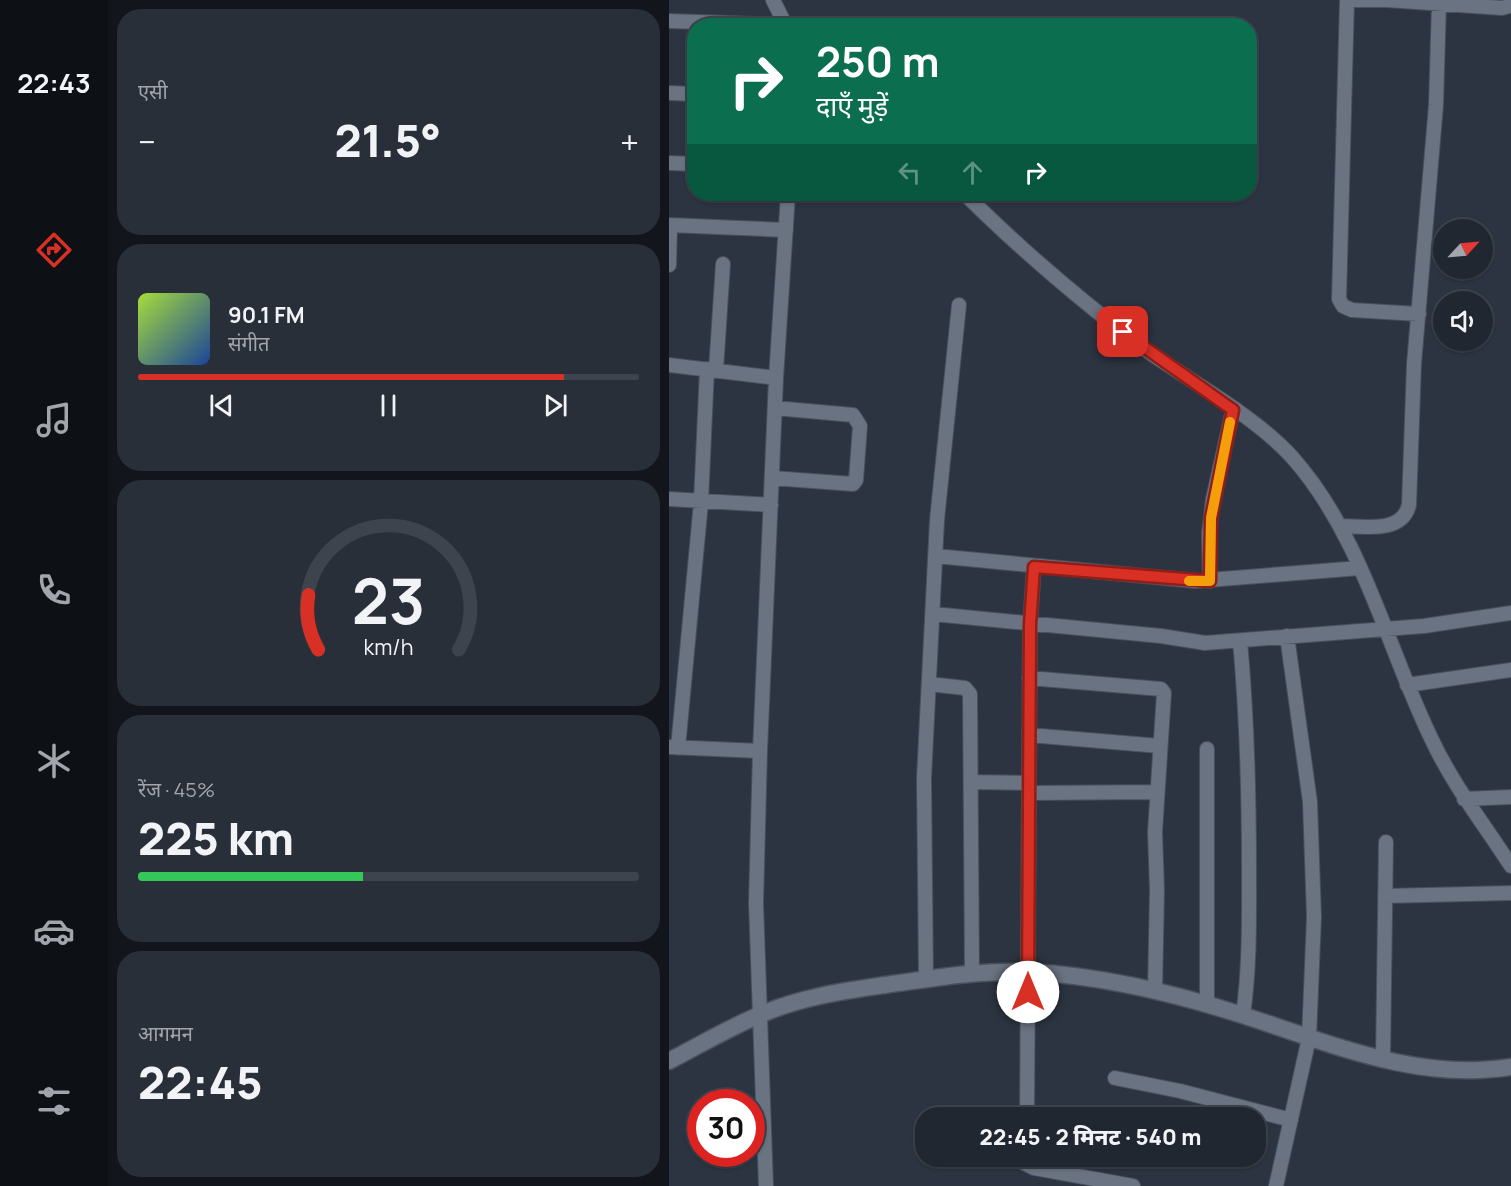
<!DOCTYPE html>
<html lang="hi">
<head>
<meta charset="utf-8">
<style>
  body { margin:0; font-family:Manrope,"Noto Sans Devanagari",sans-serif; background:#292f39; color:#f1f3f6; height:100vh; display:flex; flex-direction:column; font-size:22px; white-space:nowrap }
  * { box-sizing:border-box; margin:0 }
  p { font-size:20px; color:#a2a5ab }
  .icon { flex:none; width:33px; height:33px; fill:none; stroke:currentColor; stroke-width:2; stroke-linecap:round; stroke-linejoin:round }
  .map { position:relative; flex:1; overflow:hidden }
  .panel { display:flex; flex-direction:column; gap:9px; padding:9px; background:#12151b; width:561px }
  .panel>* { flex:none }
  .guide { position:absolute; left:18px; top:18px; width:570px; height:183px; border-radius:24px; box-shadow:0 2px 4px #0004,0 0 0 2px #3e444d; background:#0b6e4f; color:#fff; overflow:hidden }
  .needle { width:39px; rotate:64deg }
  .tools { position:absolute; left:764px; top:219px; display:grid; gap:12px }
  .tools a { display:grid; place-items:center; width:60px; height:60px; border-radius:50%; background:#212731; box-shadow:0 2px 4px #0004,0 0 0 2px #3e444d; font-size:30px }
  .speed { position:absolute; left:18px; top:1089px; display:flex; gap:12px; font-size:30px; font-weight:700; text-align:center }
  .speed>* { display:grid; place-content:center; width:78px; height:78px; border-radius:50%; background:#212731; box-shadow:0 2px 4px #0004,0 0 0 2px #3e444d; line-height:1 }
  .speed .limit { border:9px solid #d22; background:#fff; color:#111 }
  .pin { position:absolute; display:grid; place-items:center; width:51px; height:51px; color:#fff; margin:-26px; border-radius:12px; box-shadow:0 3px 9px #0006 }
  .me { position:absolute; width:66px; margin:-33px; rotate:0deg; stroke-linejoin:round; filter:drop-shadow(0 0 4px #0008) }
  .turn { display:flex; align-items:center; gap:21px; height:126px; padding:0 30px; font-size:27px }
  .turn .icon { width:78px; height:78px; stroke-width:2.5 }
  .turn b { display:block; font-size:42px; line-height:51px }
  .lanes { display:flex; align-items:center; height:57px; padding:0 30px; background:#0003; justify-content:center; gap:30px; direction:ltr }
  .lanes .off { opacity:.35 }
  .big { font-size:45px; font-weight:800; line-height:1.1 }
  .panel .widget { flex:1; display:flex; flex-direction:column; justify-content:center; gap:9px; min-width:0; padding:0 21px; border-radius:24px; background:#292f39 }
  .panel .dial { align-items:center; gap:0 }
  .dial svg { height:156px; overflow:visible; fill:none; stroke:#3e444d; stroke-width:7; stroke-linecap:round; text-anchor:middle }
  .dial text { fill:#f1f3f6; stroke:none }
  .song { display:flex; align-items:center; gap:18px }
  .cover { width:72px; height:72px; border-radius:9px; background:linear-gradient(135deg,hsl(80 70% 55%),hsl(220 70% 35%)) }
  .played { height:6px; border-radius:3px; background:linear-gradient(90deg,#d93025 85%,#3e444d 85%) }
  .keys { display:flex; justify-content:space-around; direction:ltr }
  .heat { display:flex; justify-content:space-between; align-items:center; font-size:33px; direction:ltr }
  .charge { height:9px; border-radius:4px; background:linear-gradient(90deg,#34c759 45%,#3e444d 0) }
  .trip { position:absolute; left:246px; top:1107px; width:351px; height:60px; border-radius:24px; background:#212731; box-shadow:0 2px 4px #0004,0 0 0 2px #3e444d; font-weight:800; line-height:60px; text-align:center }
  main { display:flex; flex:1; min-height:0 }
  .dock { display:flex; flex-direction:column; width:108px; justify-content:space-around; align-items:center; background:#0d1014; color:#a2a5ab }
  .dock .icon { width:42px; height:42px }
  .dock .current { color:#d93025 }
  .dock b { font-size:27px; color:#f1f3f6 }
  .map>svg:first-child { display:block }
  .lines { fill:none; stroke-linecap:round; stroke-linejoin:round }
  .minor-casing { stroke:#49505b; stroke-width:16 }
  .tertiary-casing { stroke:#49505b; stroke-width:19 }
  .minor { stroke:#697381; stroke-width:14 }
  .tertiary { stroke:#697381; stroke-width:16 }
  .route-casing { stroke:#8d1f18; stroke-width:15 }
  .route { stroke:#d93025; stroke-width:10 }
  .slow { stroke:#f59e0b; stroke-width:10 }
</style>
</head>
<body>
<main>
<nav class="dock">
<b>22:43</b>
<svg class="icon current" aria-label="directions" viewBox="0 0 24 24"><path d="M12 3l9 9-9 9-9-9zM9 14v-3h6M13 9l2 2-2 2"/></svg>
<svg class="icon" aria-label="music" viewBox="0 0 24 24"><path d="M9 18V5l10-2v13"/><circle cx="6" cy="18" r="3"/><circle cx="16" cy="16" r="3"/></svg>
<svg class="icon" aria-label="phone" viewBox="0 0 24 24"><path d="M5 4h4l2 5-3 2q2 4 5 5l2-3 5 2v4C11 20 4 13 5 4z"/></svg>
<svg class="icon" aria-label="climate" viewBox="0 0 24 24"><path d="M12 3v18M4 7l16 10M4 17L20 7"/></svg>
<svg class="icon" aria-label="car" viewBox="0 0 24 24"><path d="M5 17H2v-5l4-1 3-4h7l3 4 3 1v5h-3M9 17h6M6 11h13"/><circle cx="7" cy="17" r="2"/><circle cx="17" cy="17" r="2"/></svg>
<svg class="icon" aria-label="filters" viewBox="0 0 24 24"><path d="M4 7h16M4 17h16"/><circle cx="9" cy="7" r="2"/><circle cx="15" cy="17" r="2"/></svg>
</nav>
<section class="panel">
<div class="widget"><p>एसी</p>
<div class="heat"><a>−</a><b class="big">21.5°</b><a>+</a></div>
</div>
<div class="widget">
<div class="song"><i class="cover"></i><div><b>90.1 FM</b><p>संगीत</p></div></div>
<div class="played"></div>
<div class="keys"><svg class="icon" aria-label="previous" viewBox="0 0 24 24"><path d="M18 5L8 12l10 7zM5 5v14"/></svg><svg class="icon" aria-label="pause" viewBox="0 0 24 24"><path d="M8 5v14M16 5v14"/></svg><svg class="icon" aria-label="next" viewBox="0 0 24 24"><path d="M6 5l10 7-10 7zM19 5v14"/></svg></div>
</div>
<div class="widget dial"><svg viewBox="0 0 100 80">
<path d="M14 69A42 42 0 1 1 86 69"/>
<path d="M14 69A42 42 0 0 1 9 41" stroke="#d93025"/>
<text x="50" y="56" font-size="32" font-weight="700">23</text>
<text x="50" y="72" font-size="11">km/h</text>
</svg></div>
<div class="widget"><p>रेंज · 45%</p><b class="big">225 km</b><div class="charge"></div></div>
<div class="widget"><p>आगमन</p><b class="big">22:45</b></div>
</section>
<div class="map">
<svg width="842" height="1186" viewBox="0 0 842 1186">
  <rect width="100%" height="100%" fill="#2c3441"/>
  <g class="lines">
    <defs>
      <path id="minor" d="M104,0l13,26
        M678,0l-8,299 4,7 9,4 67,4
        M678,0h40l115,8 7,-2 2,-3
        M0,21l116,4
        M0,93l26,1
        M0,163l26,1
        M296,194c54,54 113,104 174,151 48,35 114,69 153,112 71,80 94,189 140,283 21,45 52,84 79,126
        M0,225l117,5
        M0,265l1,-40
        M0,365l107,13
        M47,370l7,-106
        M103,478l81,6 3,-4 4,-54 -7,-11 -78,-7
        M0,499l102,6
        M671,526c24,0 62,8 69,-21l5,-141 22,-259 3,-102
        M267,556l260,25 164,-13
        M541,581l-1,-48 4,-34 20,-89
        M264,614l228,22 44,7 219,-17 87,-13
        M571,641c7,76 9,152 9,228 0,50 1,97 -6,146
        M360,678l132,11 3,4 -9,139 2,58 -2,101
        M260,684l36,4 5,6 2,280
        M738,685l104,-15
        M360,735l131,11
        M0,747l91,4
        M9,748l23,-246 6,-133
        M538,749v256
        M302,782l58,1
        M360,793l127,-1
        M795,799l47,-2
        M716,896l126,-3
        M257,979l-2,-201 13,-258 22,-215
        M714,1059l3,-217
        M446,1078l65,13 111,29
        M358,1118l3,-494 4,-57
        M354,1156l1,7 10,5 99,18
        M97,1186l-10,-283 4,-152 16,-373 12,-184
        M607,1186l33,-148 5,-121 -4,-115 -23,-166"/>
      <path id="tertiary" d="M0,1061c31,-16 61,-34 93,-47 39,-17 82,-23 123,-29 48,-7 96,-15 145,-13 72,4 144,21 212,43 87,28 176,67 269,52"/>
    </defs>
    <use href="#minor" class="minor-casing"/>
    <use href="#tertiary" class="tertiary-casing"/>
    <use href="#minor" class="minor"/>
    <use href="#tertiary" class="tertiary"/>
  </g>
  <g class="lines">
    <defs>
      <path id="route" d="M359,992l2,-368 4,-57 176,14 1,-63 22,-108 -110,-78"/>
    </defs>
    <use href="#route" class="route-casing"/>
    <use href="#route" class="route"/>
    <path class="slow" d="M520,581h21l1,-63 19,-96"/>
  </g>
</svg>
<div class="tools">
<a><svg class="needle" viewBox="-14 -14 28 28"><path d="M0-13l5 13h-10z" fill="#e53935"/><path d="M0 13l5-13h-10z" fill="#a2a5ab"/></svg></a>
<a><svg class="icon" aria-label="sound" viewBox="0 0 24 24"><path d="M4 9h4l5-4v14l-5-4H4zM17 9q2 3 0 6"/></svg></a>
</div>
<div class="speed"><div class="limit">30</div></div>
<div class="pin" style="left:454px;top:332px;background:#d93025"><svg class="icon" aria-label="arrive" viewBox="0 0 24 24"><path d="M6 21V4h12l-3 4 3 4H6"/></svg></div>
<svg class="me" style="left:359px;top:992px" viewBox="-20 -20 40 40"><circle r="19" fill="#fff"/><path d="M0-13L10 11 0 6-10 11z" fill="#d93025"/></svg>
<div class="trip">22:45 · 2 मिनट · 540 m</div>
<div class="guide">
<div class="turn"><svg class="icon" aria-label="right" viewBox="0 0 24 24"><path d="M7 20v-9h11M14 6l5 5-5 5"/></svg><div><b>250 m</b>दाएँ मुड़ें</div></div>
<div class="lanes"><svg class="icon off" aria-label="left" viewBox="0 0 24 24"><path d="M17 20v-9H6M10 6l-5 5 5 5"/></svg><svg class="icon off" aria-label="ahead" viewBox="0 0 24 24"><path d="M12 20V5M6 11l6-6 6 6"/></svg><svg class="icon" aria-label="right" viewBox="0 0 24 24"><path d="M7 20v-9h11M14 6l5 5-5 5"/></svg></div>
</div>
</div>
</main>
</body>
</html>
